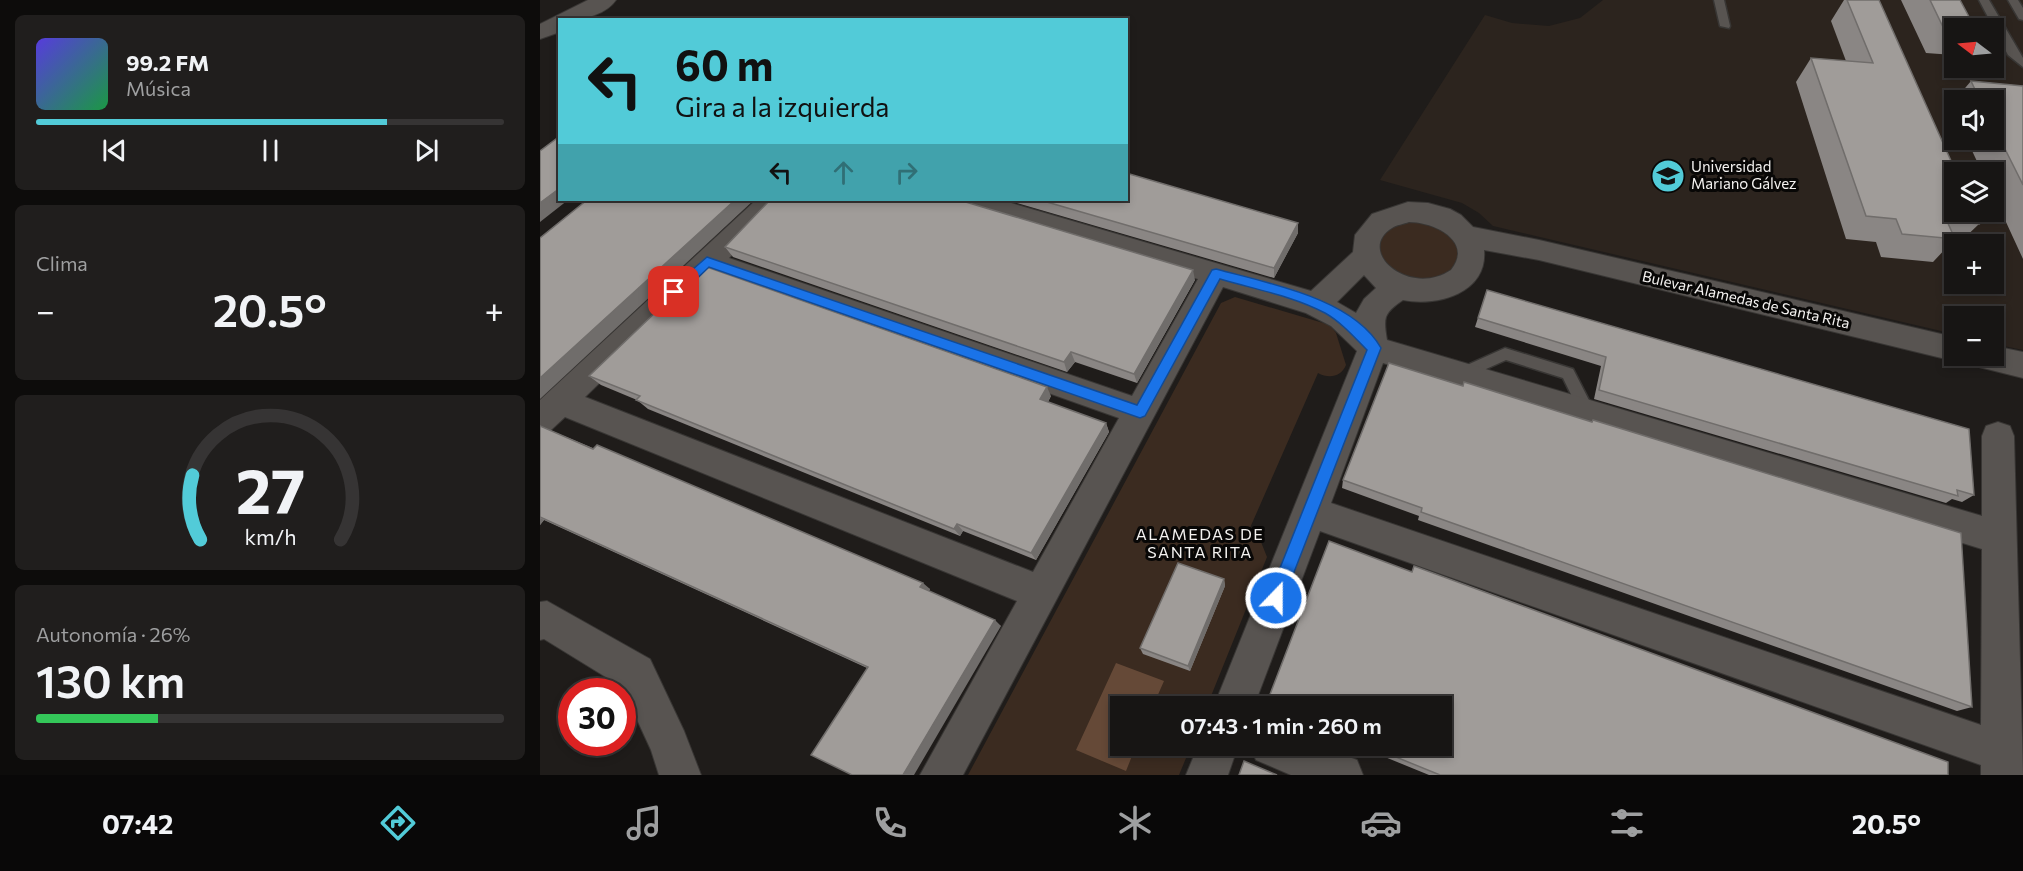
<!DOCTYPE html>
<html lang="es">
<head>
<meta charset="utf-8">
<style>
  body { margin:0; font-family:Commissioner,sans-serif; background:#201e1d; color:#f1f3f6; height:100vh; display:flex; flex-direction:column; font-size:22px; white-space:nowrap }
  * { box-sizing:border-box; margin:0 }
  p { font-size:20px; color:#9e9fa0 }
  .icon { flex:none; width:33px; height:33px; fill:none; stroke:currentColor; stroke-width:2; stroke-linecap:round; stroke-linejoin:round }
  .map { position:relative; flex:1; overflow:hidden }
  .sheet { display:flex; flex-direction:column; gap:15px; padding:15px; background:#0d0c0b; width:540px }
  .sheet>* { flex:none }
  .banner { position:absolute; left:18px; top:18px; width:570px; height:183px; border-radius:0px; box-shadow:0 3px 9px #0003,0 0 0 2px #363434; background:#52cbd8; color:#111; overflow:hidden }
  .needle { width:39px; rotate:286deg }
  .controls { position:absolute; left:1404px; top:18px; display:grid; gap:12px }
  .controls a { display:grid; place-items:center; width:60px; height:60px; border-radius:0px; background:#171514; box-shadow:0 3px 9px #0003,0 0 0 2px #363434; font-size:30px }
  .speed { position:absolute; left:18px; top:678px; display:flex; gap:12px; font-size:30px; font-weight:700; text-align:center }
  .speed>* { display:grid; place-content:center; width:78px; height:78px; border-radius:50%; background:#171514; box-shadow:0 3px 9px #0003,0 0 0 2px #363434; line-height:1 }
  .speed .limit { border:9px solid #d22; background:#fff; color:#111 }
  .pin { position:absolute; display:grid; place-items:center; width:51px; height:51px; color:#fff; margin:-26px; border-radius:12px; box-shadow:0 3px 9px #0006 }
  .me { position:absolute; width:66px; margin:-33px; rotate:22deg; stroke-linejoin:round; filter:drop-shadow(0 0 4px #0008) }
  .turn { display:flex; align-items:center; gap:21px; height:126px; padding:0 18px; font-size:27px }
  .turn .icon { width:78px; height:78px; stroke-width:2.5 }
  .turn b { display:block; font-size:42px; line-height:51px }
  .lanes { display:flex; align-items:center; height:57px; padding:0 18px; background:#0003; justify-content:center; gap:30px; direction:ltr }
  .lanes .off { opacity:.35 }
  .big { font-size:45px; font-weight:600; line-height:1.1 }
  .sheet .widget { flex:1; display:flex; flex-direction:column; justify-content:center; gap:9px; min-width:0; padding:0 21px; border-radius:9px; background:#201e1d }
  .sheet .dial { align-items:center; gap:0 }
  .dial svg { height:156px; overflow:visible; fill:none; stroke:#363434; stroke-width:7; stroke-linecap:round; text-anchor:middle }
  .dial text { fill:#f1f3f6; stroke:none }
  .song { display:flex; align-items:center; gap:18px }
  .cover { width:72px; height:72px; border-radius:9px; background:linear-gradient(135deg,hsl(250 70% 55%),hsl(140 70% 35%)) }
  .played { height:6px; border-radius:3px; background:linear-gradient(90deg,#52cbd8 75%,#363434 75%) }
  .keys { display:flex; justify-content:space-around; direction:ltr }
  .heat { display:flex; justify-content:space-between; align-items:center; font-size:33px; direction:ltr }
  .charge { height:9px; border-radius:4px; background:linear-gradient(90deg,#34c759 26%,#363434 0) }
  .trip { position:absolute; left:570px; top:696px; width:342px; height:60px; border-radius:0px; background:#171514; box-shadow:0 3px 9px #0003,0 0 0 2px #363434; font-weight:600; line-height:60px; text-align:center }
  .dock { display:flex; height:96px; justify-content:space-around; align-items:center; background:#090808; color:#9e9fa0 }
  .dock .icon { width:42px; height:42px }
  .dock .on { color:#52cbd8 }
  .dock b { font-size:27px; color:#f1f3f6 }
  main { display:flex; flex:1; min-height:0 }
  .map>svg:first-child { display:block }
  .built { fill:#2c241e; fill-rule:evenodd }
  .green { fill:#3b2b20 }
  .water { fill:#654937 }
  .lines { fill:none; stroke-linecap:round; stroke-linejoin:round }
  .service-casing { stroke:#383634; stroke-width:3 }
  .minor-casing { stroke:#383634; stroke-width:2 }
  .service { fill:#585451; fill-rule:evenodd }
  .minor { fill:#585451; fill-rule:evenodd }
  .wall { fill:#8a8684 }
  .shaded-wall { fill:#706d6b }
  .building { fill:#a09c99; stroke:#706d6b; stroke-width:1.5 }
  .route { fill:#1a73e8; stroke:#114b97; stroke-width:1.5 }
  .labels { text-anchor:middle; stroke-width:6; stroke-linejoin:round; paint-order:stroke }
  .poi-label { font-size:15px; fill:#f4f2f0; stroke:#080706; text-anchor:start }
  .street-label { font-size:15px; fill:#f4f2f0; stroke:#080706 }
  .neighbourhood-label { font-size:16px; letter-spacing:1.5px; fill:#f4f2f0; stroke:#080706 }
</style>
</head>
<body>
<main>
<section class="sheet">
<div class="widget">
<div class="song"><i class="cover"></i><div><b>99.2 FM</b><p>Música</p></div></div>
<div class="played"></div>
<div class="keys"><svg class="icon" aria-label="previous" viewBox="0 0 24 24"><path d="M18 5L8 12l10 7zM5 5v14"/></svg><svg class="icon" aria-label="pause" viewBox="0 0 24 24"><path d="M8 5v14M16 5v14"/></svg><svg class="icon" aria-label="next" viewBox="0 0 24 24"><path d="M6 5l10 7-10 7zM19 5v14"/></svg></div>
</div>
<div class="widget"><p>Clima</p>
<div class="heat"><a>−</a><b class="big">20.5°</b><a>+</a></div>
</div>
<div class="widget dial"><svg viewBox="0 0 100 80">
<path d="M14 69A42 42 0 1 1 86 69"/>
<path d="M14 69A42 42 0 0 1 10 36" stroke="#52cbd8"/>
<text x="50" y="56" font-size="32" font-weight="700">27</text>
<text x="50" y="72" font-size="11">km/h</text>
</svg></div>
<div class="widget"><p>Autonomía · 26%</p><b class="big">130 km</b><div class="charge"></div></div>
</section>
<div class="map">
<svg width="1483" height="775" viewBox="0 0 1483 775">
  <rect width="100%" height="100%" fill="#1f1c1a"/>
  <path class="built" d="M1063,0h420v350l-29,-6v-28h-40v18l-461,-108 -14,-13 -17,-10 -82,-23 105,-165 27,8 37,3 31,-8zM1414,28h40v40h-40zM1414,100h40v40h-40zM1414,172h40v40h-40zM1414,244h40v40h-40z"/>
  <path class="green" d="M877,220c7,2 16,3 22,6 20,9 27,36 6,48 -35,21 -95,-24 -51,-49 6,-3 16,-3 23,-5z
    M695,297l95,28 6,8 10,32c-5,12 -17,14 -28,8l-72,164 15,5 6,15 -60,149h-87v40h71l-12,29h-211l253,-472z"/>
  <path class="water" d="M576,663l48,18 -11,25h-33v40h16l-10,25 -50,-21z"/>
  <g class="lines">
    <defs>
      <path id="service" d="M1174,0h10l6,26 -1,2 -9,-2z
        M1439,0h10l34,58v9l-15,-12z
        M1468,0h10l5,8v12l-4,-1z
        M965,348l68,21 22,43 -3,5 -5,2 -5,-2 -19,-39 -57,-18 -40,18h-10l-2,-4 2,-4z"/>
      <path id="minor" d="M48,0h28c-12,17 -37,20 -56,20v12l-20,7v-15z
        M216,200h29l-56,58 403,138 66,-117 -237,-72 -4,-7h44l310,91 42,-39 2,-17 17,-21 36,-12 20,1 22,6 11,6 12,12 66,13 415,97v19h12l-12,5 -415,-101 -55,-10c4,43 -47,57 -81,50 -19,13 -20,17 -16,40l595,176v-80l4,-10 12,-4 12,4 4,10 9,339h-42v-10l-661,-234 -66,175h-40l143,-355 -26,-25 -25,-13 -83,-26 -260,488h-43l97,-174 -452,-184 -14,13 -11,4v-34zM869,222c25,0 65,19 42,48 -42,28 -96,-19 -59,-42 4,-3 12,-4 17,-6zM172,274l407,144 -86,154 -448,-175zM824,275l12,13 -12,11 -8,14 -19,-11zM843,363l599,186 -1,176 -650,-222z
        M1454,346l29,6v26l-52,-13 -4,-9h27z
        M7,601l103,58 34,72 17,44h-42l-8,-25 -29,-63 -78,-48 -4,1v-38z
        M658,746h40l-10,29h-42z
        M710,746h70l37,14 6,15h-72l-35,-15z"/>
    </defs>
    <use href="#service" class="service-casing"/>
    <use href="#minor" class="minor-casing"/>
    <use href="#service" class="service"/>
    <use href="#minor" class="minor"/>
  </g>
  <path class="wall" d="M1304,0h35l100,224 -21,20h-4v3l-6,-1 -15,16 -52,-5 -5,-15 -30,-3 -50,-157 15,-24 35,3 -15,-40z
    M1361,0h59l-6,28v27l-28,-2z
    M1431,81l52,5v173l-29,-63v-24h-12l-15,-32h27v-40h-39z
    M1414,101v12l-3,-8z
    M467,200h119l172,33 -24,45z
    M185,247l470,33 -58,103 -62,-21 -8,10 -334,-115z
    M947,290l487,205 -12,7 -10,-3 -6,4 -352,-104 7,-33 -126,-39z
    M49,376l462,20 -3,6 58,21 3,9 -73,128 -73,-29 -3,5 -312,-127 -11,-9 -36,-15z
    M923,386l128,36 2,-2 379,287 -15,4 -539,-191 1,-4 -77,-28 1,-8z
    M0,426l390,163 -1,2 72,35 -134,42 -323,-148 -4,5z
    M872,572l536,203h-519l-71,-29h84v-40h-161l-11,-4 -1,-5z
    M684,579l1,7 -35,85 -47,-17 -3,-6z"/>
  <path class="shaded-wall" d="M19,188l1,12h8l-28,22v-19z
    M195,200h19l-214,199v-21z
    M758,223v10l-24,45v-10z
    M653,270l2,10 -58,103 -3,-9z
    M531,352l4,10 -8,10 -3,-10z
    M507,387l4,9 -7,12 -4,-9z
    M566,423l3,9 -73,128 -5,-7z
    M0,518l4,2 -4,5z
    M417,524l6,7 -3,5 -6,-7z
    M684,579l1,7 -35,85 -2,-5z
    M383,583l7,6 -3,5 -7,-7z
    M455,620l6,6 -87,149h-11z"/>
  <path class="building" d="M1307,0h32l77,172h-2v40h19l6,12 -32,-3 8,18 -53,-5 -6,-15 -30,-3 -55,-158 62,5z
    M1390,0h30l15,28h-21v2l-10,-1z
    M1431,81l52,5v99l-29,-58v-27h-14z
    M20,136v52l-20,15v-52z
    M586,173l172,50 -24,45 -234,-68h86z
    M47,200h148l-195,178v-140z
    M230,200h189l234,70 -59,104 -63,-22 -7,10 -339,-115z
    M164,266l343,121 -7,12 66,24 -75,130 -74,-29 -3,5 -318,-129 4,-4 -51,-20z
    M947,290l482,139 5,66 -17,-5 1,6 -359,-106 7,-33 -128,-39z
    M849,363l74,23 1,-4 128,40 1,-2 368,113 11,174 -551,-195 1,-4 -79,-28z
    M0,426l53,23 4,-4 326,138 -3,4 75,33 -92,155h-51l-41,-20 57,-88 -328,-150z
    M789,541l83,31 2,-6 534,196v13h-508l-71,-29h73v-40h-150l-23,-9z
    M638,563l46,16 -36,87 -48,-18z
    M704,761l33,14h-38z"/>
  <path class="route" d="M167,257l430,148 75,-135 4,-1c51,14 137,29 165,79l-97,250 -2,6 -6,2 -5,-2 -3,-6 99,-248c-13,-13 -26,-28 -42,-37 -32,-17 -71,-24 -105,-34l-75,137 -5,2 -431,-151 -30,29h-9v-7z"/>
  <defs>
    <symbol id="university-disc" viewBox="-11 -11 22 22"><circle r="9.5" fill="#52cbd8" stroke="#080706"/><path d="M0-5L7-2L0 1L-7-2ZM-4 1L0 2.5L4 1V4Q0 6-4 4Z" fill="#111"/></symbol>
  </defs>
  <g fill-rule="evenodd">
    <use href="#university-disc" x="1109" y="157" width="38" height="38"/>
  </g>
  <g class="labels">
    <g class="poi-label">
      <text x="1151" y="172">Universidad<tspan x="1151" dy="17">Mariano Gálvez</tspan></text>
    </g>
    <g class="street-label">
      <text transform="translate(1206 300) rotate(13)" y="5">Bulevar Alamedas de Santa Rita</text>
    </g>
    <g class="neighbourhood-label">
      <text x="660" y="540">ALAMEDAS DE<tspan x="660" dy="18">SANTA RITA</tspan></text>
    </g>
  </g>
</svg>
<div class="controls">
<a><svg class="needle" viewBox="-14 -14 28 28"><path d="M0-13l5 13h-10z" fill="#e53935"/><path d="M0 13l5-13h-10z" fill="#9e9fa0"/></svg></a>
<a><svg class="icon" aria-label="sound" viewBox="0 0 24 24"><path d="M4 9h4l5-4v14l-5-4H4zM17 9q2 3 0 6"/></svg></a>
<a><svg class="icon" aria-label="layers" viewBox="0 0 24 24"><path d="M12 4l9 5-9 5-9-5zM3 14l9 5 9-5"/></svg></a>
<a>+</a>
<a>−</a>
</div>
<div class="speed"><div class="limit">30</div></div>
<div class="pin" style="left:134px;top:292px;background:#d93025"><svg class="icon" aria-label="arrive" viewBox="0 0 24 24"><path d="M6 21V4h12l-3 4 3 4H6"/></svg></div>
<svg class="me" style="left:736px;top:598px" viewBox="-20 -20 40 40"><circle r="17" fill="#1a73e8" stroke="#fff" stroke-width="3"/><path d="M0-11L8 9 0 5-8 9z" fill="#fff"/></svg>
<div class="trip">07:43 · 1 min · 260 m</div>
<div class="banner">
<div class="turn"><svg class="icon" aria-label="left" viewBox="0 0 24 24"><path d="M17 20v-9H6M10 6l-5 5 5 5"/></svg><div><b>60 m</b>Gira a la izquierda</div></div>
<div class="lanes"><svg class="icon" aria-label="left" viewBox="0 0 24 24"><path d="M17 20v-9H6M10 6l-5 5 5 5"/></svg><svg class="icon off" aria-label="ahead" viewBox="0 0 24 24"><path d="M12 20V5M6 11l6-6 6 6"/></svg><svg class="icon off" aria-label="right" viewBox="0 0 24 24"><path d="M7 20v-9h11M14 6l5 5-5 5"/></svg></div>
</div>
</div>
</main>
<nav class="dock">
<b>07:42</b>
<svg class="icon on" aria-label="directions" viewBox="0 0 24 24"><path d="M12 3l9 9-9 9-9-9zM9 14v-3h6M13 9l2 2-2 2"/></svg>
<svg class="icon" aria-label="music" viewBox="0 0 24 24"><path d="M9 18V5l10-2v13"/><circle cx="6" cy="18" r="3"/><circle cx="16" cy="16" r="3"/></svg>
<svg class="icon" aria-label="phone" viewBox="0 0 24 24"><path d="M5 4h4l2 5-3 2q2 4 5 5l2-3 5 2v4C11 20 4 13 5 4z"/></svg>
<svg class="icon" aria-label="climate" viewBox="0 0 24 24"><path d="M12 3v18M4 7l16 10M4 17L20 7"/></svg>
<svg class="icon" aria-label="car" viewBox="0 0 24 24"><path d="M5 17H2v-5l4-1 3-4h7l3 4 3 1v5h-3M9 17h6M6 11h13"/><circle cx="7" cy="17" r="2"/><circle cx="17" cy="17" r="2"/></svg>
<svg class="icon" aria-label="filters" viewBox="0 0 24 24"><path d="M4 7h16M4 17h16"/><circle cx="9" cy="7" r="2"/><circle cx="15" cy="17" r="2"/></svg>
<b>20.5°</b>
</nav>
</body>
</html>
